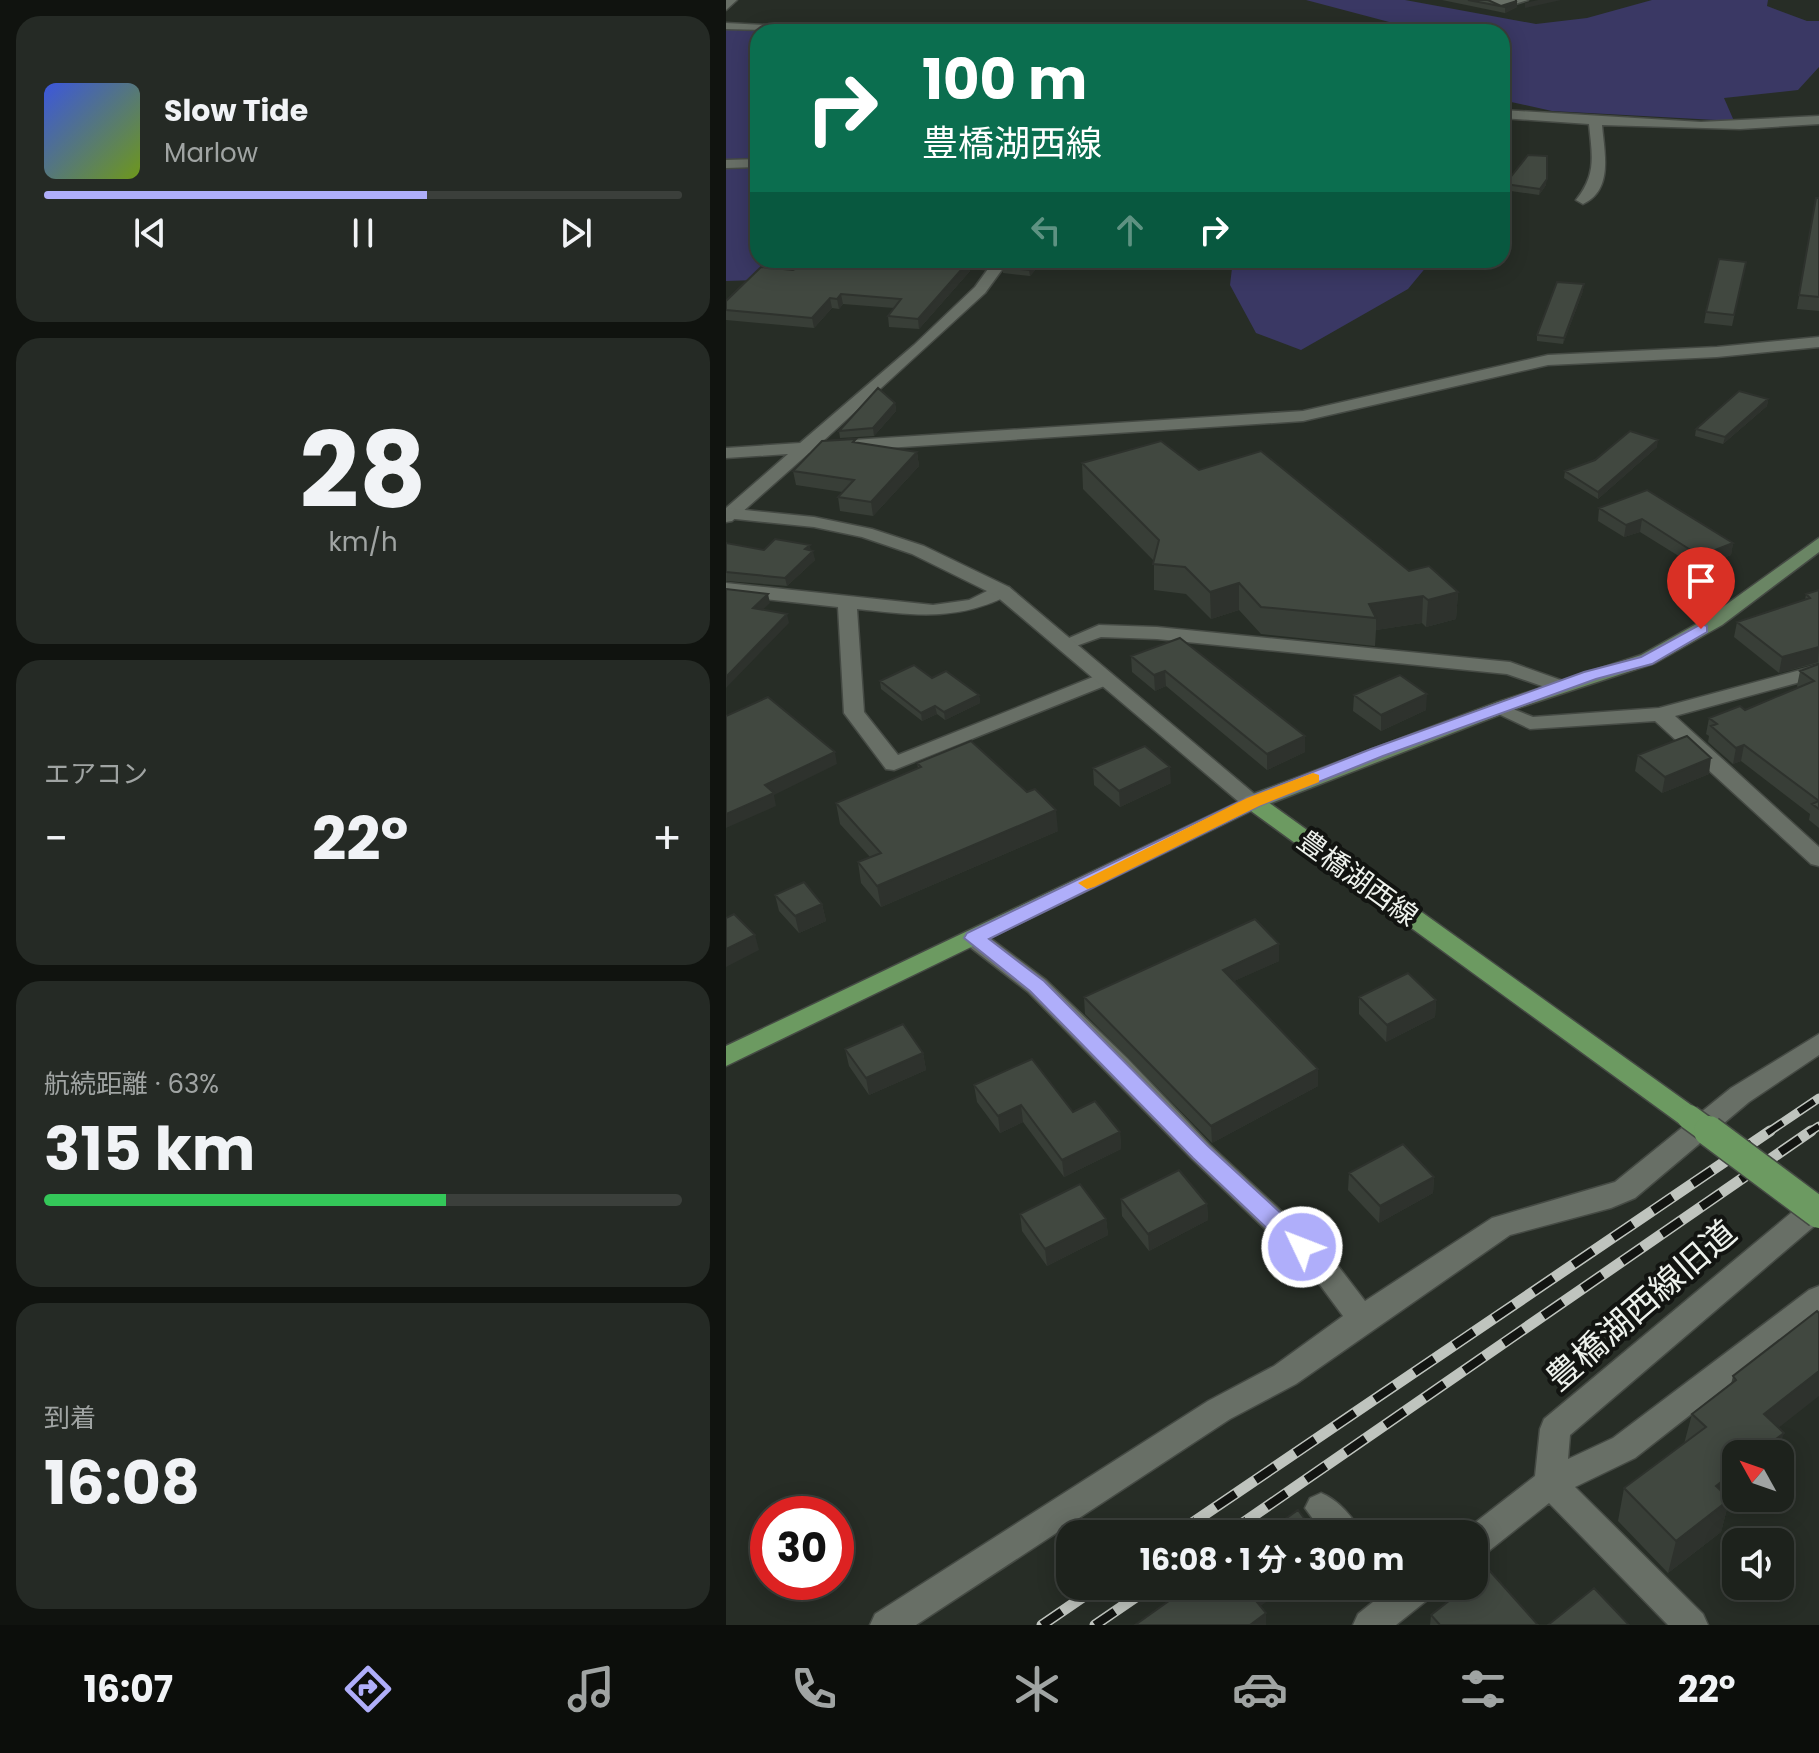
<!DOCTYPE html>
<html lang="ja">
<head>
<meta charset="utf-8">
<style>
  body { margin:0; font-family:Poppins,"Noto Sans JP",sans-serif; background:#252a25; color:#f1f3f6; height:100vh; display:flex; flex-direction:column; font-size:30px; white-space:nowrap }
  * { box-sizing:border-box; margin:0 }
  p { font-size:26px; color:#a0a4a3 }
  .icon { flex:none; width:44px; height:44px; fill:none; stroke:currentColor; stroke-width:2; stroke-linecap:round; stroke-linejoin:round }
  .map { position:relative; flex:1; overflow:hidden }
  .details { display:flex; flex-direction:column; gap:16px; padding:16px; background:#10130f; width:726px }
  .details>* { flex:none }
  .banner { position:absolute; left:24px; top:24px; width:760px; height:244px; border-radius:24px; box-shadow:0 4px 20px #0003,0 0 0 2px #3b3f3b; background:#0b6e4f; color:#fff; overflow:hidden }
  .needle { width:52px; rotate:310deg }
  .tools { position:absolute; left:996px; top:1440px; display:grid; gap:16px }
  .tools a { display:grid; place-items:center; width:72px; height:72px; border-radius:16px; background:#1d221c; box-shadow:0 4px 20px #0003,0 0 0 2px #3b3f3b; font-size:40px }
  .speed { position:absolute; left:24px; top:1496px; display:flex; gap:16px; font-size:40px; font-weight:700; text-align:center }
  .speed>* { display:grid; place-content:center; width:104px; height:104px; border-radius:50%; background:#1d221c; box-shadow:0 4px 20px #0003,0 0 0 2px #3b3f3b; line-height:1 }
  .speed .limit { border:12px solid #d22; background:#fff; color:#111 }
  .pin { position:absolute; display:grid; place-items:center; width:68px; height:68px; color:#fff; margin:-82px -34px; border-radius:50% 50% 50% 0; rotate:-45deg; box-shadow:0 0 8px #0007 }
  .pin .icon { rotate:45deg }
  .me { position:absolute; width:88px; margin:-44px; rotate:313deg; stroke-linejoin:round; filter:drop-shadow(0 0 6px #0008) }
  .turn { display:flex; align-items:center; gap:28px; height:168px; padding:0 40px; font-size:36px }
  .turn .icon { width:104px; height:104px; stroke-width:2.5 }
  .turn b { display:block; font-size:56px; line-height:68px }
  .lanes { display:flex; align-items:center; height:76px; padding:0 40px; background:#0003; justify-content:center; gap:40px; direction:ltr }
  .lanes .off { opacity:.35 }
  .big { font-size:60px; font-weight:700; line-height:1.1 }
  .details .tile { flex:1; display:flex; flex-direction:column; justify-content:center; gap:12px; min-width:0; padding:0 28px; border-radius:24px; background:#252a25 }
  .details .dial { align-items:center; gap:0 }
  .dial b { font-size:104px; line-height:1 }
  .song { display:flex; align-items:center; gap:24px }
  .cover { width:96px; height:96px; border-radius:12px; background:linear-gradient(135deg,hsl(230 70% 55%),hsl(80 70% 35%)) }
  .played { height:8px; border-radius:4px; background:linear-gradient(90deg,#afaefa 60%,#3b3f3b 60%) }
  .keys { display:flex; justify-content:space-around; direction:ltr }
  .heat { display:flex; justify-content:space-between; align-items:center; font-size:44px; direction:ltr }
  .charge { height:12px; border-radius:6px; background:linear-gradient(90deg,#34c759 63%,#3b3f3b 0) }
  .trip { position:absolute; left:330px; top:1520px; width:432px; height:80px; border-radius:24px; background:#1d221c; box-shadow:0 4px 20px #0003,0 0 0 2px #3b3f3b; font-weight:700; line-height:80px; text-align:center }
  .menu { display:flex; height:128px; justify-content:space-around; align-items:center; background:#0c0e0b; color:#a0a4a3 }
  .menu .icon { width:56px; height:56px }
  .menu .active { color:#afaefa }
  .menu b { font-size:36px; color:#f1f3f6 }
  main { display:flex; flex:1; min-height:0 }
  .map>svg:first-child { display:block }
  .green { fill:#3a3864 }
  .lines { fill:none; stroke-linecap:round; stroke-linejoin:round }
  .minor-casing { stroke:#454a44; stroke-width:3 }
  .tertiary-casing { stroke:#454a44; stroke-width:3 }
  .secondary-casing { stroke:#454a44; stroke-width:3 }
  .primary-casing { stroke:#454a44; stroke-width:3 }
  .minor { fill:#686f66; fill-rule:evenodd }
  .tertiary { fill:#686f66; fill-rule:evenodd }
  .secondary { fill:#6a8564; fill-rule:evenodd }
  .primary { fill:#6c9a61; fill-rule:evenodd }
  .rail-far1-casing { stroke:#bfc4be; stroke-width:9 }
  .rail-casing { stroke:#bfc4be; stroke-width:11 }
  .rail-far1 { stroke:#121411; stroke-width:6; stroke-dasharray:19; stroke-linecap:butt }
  .rail { stroke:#121411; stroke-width:8; stroke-dasharray:24; stroke-linecap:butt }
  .primary-bridge-far1-casing { stroke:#454a44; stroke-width:27; stroke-linecap:butt }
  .primary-bridge-casing { stroke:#454a44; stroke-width:33; stroke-linecap:butt }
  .primary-bridge-far1 { stroke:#6c9a61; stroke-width:24 }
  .primary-bridge { stroke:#6c9a61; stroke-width:30 }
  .wall { fill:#383e37 }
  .shaded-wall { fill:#2e322d }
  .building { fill:#414840; stroke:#2e322d; stroke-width:2 }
  .route { fill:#afaefa; stroke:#7271a2; stroke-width:2 }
  .slow { fill:#f59e0b }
  .labels { text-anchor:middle; stroke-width:8; stroke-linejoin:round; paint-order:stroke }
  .street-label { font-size:28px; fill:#edf1ec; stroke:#121411 }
  .near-street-label { font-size:34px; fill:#edf1ec; stroke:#121411 }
</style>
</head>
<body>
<main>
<section class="details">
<div class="tile">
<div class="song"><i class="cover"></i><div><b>Slow Tide</b><p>Marlow</p></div></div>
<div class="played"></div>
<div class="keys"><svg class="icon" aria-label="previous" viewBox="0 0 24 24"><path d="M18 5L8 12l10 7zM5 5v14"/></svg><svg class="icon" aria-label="pause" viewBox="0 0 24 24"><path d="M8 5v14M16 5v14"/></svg><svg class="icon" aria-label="next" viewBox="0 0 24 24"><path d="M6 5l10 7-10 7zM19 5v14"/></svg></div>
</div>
<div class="tile dial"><b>28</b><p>km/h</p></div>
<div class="tile"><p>エアコン</p>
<div class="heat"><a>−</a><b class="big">22°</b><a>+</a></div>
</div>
<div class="tile"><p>航続距離 · 63%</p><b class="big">315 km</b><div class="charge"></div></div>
<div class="tile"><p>到着</p><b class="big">16:08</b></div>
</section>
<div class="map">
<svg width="1093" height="1625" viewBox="0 0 1093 1625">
  <rect width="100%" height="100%" fill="#272d26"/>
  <path class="green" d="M580,0h99l131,24 51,-6 65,-18h116l-1,6 40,15h12v46l-21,23 -74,8 10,23 -182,-10 -50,-11v-68h-75z
    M44,25l136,7h-148v228h43l-19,19 -56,2v-253z
    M507,260h199l-24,29 -107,61 -45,-17 -26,-48z"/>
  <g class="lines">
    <defs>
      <path id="minor" d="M0,0h11l-11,10z
        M751,0h51l-26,8z
        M0,23l118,6 5,3 -123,-3z
        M776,110l199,12 118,-6v8l-79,5 -138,-4c2,26 12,65 -19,79l-7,-4c21,-26 16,-45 13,-76l-87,-6z
        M32,159v8l-32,1v-8z
        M184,260h99l-24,33 -163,149 481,-31 245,-56 169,-8 102,-10v10l-102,10 -169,8 -245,56 -494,32 -77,68 -6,1v-14l62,-54 -62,4v-10l74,-5 114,-98 61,-58 13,-18 -71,-5z
        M0,583l207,22 36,-5 26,-13h14l2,4 -2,4c-54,27 -94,20 -152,14l7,103 34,43 200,-80 7,-2 10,6 -3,4 -218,87 -8,-1 -42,-56 -6,-106 -112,-12z
        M373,625l58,2 353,35 59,21 3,4 -10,6 -55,-19 -350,-35 -56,-2 -36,13 -10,-6z
        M1093,665v12l-144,39 144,131v19l-8,-2 -156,-143 -125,8 -42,-20 10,-6 35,14 126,-9z
        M248,930l8,2 64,48 81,78 83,87 122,113 33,43 127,-83 123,-36 116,-94 88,-54v21l-70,47 -114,96 -24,10 -101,27 -214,149 -66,35 -314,206h-46l5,-11 333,-213 66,-35 69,-50 -31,-42 -120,-115 -164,-167 -62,-48 -4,-6 4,-6z
        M1093,1195v27l-249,213 -2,24 45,-21 196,-148 10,-4v28l-184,144 -60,29 128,127 5,11h-40l-119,-122 -64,51 -11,4v-24l-11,-2 72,-56 5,-47 4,-10 265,-221z
        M595,1493c17,7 33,24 40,41h-37l-19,-26 5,-10z
        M667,1586h43l-5,11 -35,28h-43l5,-11z"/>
      <path id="tertiary" d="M0,508l88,9 58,12 52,17 85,41 255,215 -11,7 -8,-2 -250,-212 -83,-41 -50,-17 -48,-10 -88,-9z"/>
      <path id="secondary" d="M1093,538v14l-97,73 -67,38 -143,47 -251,97 -8,2 -11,-7 3,-5 253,-95 143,-47 68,-38z"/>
      <path id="primary" d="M527,795l8,2 437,313 4,7 -4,7 -9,3 -9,-3 -429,-313 -525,255v-20z"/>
    </defs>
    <use href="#minor" class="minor-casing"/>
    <use href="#tertiary" class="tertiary-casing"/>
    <use href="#secondary" class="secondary-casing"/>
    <use href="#primary" class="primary-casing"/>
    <use href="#minor" class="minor"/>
    <use href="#tertiary" class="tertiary"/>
    <use href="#secondary" class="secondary"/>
    <use href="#primary" class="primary"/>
    <defs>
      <path id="rail-far1" d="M1041,1133l52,-35
        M1082,1133l11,-7"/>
      <path id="rail" d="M450,1534l594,-403
        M501,1534l584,-403
        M316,1625l57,-39
        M369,1625l57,-39"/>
    </defs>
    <use href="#rail-far1" class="rail-far1-casing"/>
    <use href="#rail" class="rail-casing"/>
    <use href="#rail-far1" class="rail-far1"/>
    <use href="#rail" class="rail"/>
    <defs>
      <path id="primary-bridge-far1" d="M963,1117l22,16"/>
      <path id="primary-bridge" d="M983,1131l110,82"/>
    </defs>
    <use href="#primary-bridge-far1" class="primary-bridge-far1-casing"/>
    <use href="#primary-bridge" class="primary-bridge-casing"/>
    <use href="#primary-bridge-far1" class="primary-bridge-far1"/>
    <use href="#primary-bridge" class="primary-bridge"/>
  </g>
  <path class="wall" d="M716,0h46l13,6 16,1 -12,6z
    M779,184l41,1 -7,10 -35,-5z
    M1090,198h3v113l-22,-2z
    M318,260l-14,16 -27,-3 -1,-6z
    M243,261l1,10 -51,58 -30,-2 -1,-11 6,-8 -51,-4 -4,5 -7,-1 -18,20 -88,-8v-19l67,-31z
    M1020,262l-14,64 -28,-3 2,-11z
    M857,291l-20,53 -26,-3v-6z
    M1042,399l-1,7 -44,38 -28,-8 1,-7z
    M169,403l1,8 -22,25 -34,2 -1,-7z
    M131,443l60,9 2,14 -46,50 -33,-5 -2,-14 4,-5 -46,-7 -3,-14z
    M931,447l-59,52 -34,-21 1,-7z
    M356,463l117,7 210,101 49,21 -2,27 -30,8 -4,-4 -46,7 -1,16 -114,-12 -22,-24 -28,9 -25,-25 -32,-4v-29l-71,-72z
    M873,508l134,35 -2,12 -33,13 -58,-36 -16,5 -26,-16z
    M0,543l38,7h47l4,10 -28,26 -61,-5z
    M1093,590v73l-40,10 -45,-36 3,-15 68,-22 1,-6z
    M454,638l125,98v16l-38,18 -101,-84 -11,5 -23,-19 -1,-16z
    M1093,664v164l-10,-8 1,-6 -69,-53 -8,3 -25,-22 1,-6 -3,-2 3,-16 36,-8 53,-22 -1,-2 3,-15z
    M206,678l47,17 1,8 -35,17 -8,-6 -15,7 -41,-32 -1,-8z
    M628,695l72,15 -45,21 -28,-20z
    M912,755l71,19 -47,19 -27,-22z
    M191,763l141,68 -177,76 -20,-24 -3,-21 12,-5 -30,-33 -4,-21 82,-35z
    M367,768l78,15 -51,24 -26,-22z
    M49,895l47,9 4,17 -27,12 -20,-22z
    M553,944v17l-45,20 84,88v17l-106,57 -127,-129 -1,-17z
    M633,997l77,3 -1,17 -49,25 -27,-28z
    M119,1049l78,4 3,17 -57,25 -20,-29z
    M248,1085l99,27 47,20 1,17 -57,28 -41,-55 -23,11 -23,-31z
    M623,1173l85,4 -1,16 -54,30 -31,-33z
    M395,1199l86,5 1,16 -59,31 -27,-35z
    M294,1214l86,5 2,16 -61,31 -25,-35z
    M1091,1311l-81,143v41l-7,6 -8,31 -53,41 -50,-52 6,-33 60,-44 8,-30 39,-30 2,-8z
    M705,1615l107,10h-108z"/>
  <path class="shaded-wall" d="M812,0h23l-36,8v-5z
    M791,1v6l-12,6v-6z
    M821,179l-1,6 -7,10 1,-6z
    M312,260h6l-14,16 -1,-6z
    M243,261l1,10 -51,58 -1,-10z
    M858,284l-1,7 -20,53 1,-6z
    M115,294l2,10 -4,5 -2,-10z
    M104,298l2,10 -18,20 -2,-10z
    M1042,399l-1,7 -44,38 2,-7z
    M169,403l1,8 -22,25 -1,-8z
    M932,440l-1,7 -59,52v-7z
    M191,452l2,14 -46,50 -2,-14z
    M916,519l-2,13 -16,5 2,-12z
    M1007,543l-2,12 -33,13 2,-12z
    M84,545l1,8 2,-2 2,9 -28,26 -2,-8 20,-29z
    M513,583v27l-28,9 -1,-27z
    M732,592l-2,27 -30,8 2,-27z
    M42,594l2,9 -15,14 -2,-9z
    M697,596l-1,27 -46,7v-12l-7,-14z
    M61,614l2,9 -63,65v-11z
    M1093,647l-1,15 -39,11 3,-16z
    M439,671l1,15 -11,5 -1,-16z
    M701,694l-1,16 -45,21v-16z
    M253,695l1,8 -35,17 -1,-8z
    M209,706l2,8 -15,7 -1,-8z
    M579,736v16l-38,18v-16z
    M1018,745l-3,16 -8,3 3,-16z
    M109,752l2,12 -63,31 2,11 -50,22v-14l39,-29z
    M985,758l-2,16 -47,19 3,-16z
    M444,767l1,16 -51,24 -1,-16z
    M330,810l2,21 -177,76 -4,-21z
    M96,904l4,17 -27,12 -4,-17z
    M29,935l4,15 -33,17v-18z
    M553,944v17l-56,25v-16z
    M710,1000l-1,17 -49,25 1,-17z
    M197,1053l3,17 -57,25 -3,-17z
    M592,1069v17l-106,57 -1,-17z
    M295,1105l2,17 -23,11 -2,-17z
    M394,1132l1,17 -57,28 -2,-17z
    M708,1177l-1,16 -54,30 1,-17z
    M481,1204l1,16 -59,31 -1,-17z
    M380,1219l2,16 -61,31 -2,-17z
    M1093,1371v25l-65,51 10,-33z
    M1058,1433l-7,21h-21z
    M1010,1470v25l-7,6 -8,31 -53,41 8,-32 40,-55z
    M540,1586h23l-37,26v-16z
    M540,1613v12h-16z"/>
  <path class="building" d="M742,0h20l13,6 16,-5 -12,6z
    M802,155l19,1v23l-7,10 -35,-5z
    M1090,198h3v99l-20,-2z
    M993,259l27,3 -12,53 -28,-3z
    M83,260h150l10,1 -51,58 -30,-3 13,-17 -60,-5 -4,5 -7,-1 -18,20 -86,-8v-9l35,-34 32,3 14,-7z
    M281,260h31l-9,10 -27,-3z
    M831,282l27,2 -20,54 -27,-3z
    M152,388l17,15 -22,25 -34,3z
    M1013,391l29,8 -43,38 -29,-8z
    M904,431l28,9 -60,52 -33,-21 30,-11z
    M130,439l-3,3 64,10 -46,50 -33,-5 16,-17 -61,-9 29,-30z
    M435,441l38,29 62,-19 148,120 20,-5 29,26 -30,8 -5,-4 -54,8 7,14 -115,-11 -22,-24 -29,9 -25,-25 -32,-3 6,-24 -77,-77z
    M921,490l86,53 -33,13 -58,-37 -16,6 -27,-17z
    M49,539l35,6 -5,4 8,2 -28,27 -59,-6v-29l38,7z
    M0,589l42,5 -15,14 34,6 -61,63z
    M1093,590v57l-37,10 -45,-35 73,-24 -4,-4z
    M454,638l125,98 -38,18 -102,-83 -11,4 -23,-19z
    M1093,664v145l-7,-5 7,-3 -75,-56 -8,3 -25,-22 6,-2 -8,-6 31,-12 5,4 69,-29 -14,-10z
    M188,665l18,13 14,-7 33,24 -35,17 -9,-6 -14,7 -41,-32z
    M674,675l27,19 -46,21 -27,-20z
    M42,697l67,55 -70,33 9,8 -48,21v-98z
    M961,736l24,22 -46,19 -27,-22z
    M245,741l56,51 8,-3 21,21 -179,76 -19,-24 23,-9 -45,-50 85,-36 -4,-4z
    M419,746l25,21 -51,24 -26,-23z
    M78,882l18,22 -27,12 -20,-21z
    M8,914l21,21 -29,14v-31z
    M529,919l24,25 -56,26 95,99 -107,57 -127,-129z
    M682,973l28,27 -49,25 -28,-28z
    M177,1024l20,29 -57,25 -21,-29z
    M306,1059l41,53 22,-11 25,31 -58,28 -41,-55 -23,11 -24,-31z
    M677,1144l31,33 -54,29 -31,-33z
    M453,1170l28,34 -59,30 -27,-35z
    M354,1184l26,35 -61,30 -25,-35z
    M1091,1311l2,2v58l-55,43 20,19 -28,21h-20v16l-20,16 14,13 -54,42 -52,-53 82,-61 -14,-13 44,-34 -3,-4z
    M572,1510l18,24h-52z
    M763,1570l49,55h-98l-9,-10 37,-29h6v-5z
    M464,1586h76l-14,10 14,17 -16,12h-115z
    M868,1588l35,37h-81z"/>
  <path class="route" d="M975,624l6,2v6l-55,32 -56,15 -213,77 -124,50 -270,133 55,42 164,165 102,94 3,7 -3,7h-16l-101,-96 -163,-167 -66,-53 3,-5 280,-135 124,-49 213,-77 57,-15z"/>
  <path class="slow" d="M587,773l6,2v7l-60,24 -165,81 -7,2 -9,-6 169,-85z"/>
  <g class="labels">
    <g class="street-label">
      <text transform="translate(632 878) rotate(36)" y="10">豊橋湖西線</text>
    </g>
    <g class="near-street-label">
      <text transform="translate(915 1305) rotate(-41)" y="12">豊橋湖西線旧道</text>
    </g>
  </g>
</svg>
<div class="tools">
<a><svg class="needle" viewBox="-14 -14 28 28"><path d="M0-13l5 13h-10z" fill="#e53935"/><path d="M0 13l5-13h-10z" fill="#a0a4a3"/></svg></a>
<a><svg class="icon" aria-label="sound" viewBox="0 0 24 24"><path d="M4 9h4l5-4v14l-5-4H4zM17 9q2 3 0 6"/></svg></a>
</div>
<div class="speed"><div class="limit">30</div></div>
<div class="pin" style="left:975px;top:629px;background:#d93025"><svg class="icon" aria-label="arrive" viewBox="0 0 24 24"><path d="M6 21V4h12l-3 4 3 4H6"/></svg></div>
<svg class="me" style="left:576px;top:1247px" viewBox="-20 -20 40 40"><circle r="17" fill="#afaefa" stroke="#fff" stroke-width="3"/><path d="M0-11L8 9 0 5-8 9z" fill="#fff"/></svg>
<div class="trip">16:08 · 1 分 · 300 m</div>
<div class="banner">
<div class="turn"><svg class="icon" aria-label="right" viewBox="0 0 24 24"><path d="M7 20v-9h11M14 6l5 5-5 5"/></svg><div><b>100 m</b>豊橋湖西線</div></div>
<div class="lanes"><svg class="icon off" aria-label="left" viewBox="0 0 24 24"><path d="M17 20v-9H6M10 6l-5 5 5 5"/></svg><svg class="icon off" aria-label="ahead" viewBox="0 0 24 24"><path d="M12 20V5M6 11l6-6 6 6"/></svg><svg class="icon" aria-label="right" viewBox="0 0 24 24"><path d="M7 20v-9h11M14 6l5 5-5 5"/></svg></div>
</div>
</div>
</main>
<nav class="menu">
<b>16:07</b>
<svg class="icon active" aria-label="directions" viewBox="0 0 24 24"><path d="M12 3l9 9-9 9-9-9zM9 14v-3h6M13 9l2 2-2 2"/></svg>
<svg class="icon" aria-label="music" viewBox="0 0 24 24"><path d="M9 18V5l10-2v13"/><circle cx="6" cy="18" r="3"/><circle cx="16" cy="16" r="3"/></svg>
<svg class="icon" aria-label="phone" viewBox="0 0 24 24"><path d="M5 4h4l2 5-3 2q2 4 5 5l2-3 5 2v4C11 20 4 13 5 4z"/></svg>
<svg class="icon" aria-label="climate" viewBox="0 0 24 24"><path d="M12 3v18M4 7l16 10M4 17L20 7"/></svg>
<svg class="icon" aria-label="car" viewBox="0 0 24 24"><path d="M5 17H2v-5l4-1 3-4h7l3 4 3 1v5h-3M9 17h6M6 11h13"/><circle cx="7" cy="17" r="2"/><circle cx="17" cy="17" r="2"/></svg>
<svg class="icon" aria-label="filters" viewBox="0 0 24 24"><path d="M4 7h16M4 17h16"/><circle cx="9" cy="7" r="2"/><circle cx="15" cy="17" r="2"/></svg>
<b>22°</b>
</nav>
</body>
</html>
